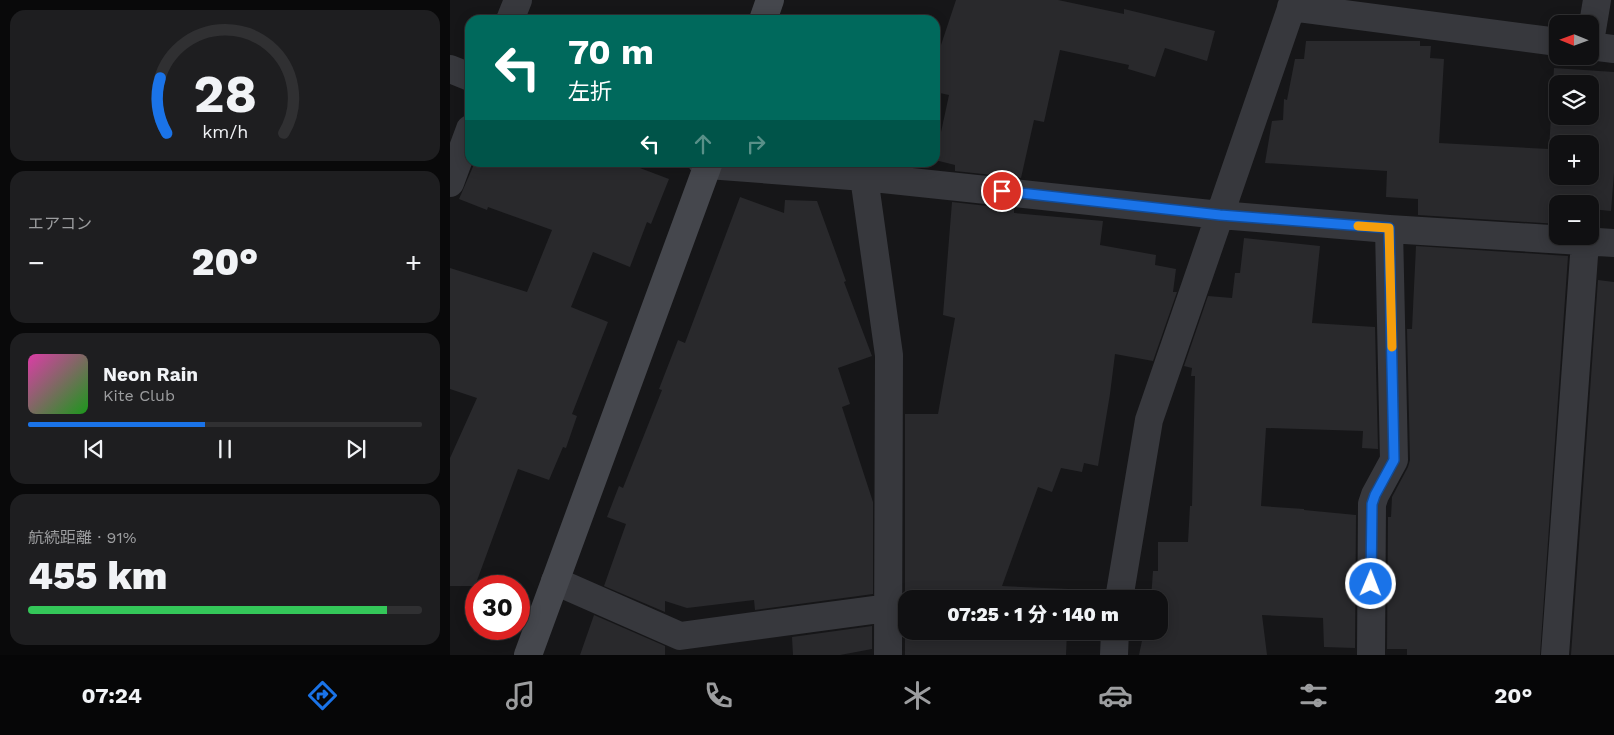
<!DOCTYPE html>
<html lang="ja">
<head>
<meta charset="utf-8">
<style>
  body { margin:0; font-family:"Work Sans","Noto Sans JP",sans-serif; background:#1e1e20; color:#f1f3f6; height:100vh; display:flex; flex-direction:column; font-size:19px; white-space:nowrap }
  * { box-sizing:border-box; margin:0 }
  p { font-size:16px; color:#9c9d9f }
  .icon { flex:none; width:28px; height:28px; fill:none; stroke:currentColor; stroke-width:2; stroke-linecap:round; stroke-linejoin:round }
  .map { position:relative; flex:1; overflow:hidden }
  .sheet { display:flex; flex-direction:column; gap:10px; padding:10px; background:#09090a; width:450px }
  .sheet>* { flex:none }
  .top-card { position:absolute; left:15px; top:15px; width:475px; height:152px; border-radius:15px; box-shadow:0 2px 12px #0003,0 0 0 1px #303032; background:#00695c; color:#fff; overflow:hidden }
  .needle { width:32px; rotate:271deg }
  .tools { position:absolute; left:1099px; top:15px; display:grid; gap:10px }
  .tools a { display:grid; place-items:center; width:50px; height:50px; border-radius:10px; background:#101012; box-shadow:0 2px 12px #0003,0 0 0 1px #303032; font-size:25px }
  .speed { position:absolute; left:15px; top:575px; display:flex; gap:10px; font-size:25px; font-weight:700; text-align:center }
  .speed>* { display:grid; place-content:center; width:65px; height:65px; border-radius:50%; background:#101012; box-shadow:0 2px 12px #0003,0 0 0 1px #303032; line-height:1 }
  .speed .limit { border:8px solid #d22; background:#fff; color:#111 }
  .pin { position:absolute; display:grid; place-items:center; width:42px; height:42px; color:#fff; margin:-21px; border:2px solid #fff; border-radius:50%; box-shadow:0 1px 5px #0007 }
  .me { position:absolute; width:55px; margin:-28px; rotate:1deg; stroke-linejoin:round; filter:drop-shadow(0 0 4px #0008) }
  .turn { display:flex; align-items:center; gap:18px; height:105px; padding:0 20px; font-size:22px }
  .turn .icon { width:65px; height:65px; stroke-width:2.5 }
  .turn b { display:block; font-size:35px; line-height:42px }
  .lanes { display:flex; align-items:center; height:48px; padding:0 20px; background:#0003; justify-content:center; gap:25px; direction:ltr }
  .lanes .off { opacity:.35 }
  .big { font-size:38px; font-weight:800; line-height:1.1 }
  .sheet .card { flex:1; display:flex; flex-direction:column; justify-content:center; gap:8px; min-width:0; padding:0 18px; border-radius:15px; background:#1e1e20 }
  .sheet .dial { align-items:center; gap:0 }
  .dial svg { height:130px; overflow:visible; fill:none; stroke:#303032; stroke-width:7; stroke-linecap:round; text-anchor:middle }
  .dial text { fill:#f1f3f6; stroke:none }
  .song { display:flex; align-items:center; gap:15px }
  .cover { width:60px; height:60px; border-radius:8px; background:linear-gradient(135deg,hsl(320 70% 55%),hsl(120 70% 35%)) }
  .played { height:5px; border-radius:2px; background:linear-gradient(90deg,#1a73e8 45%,#303032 45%) }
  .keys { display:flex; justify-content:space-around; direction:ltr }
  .heat { display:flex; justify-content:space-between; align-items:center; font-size:28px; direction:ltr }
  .charge { height:8px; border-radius:4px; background:linear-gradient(90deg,#34c759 91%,#303032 0) }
  .trip { position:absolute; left:448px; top:590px; width:270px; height:50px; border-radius:15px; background:#101012; box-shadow:0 2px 12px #0003,0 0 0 1px #303032; font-weight:800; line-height:50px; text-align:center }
  .menu { display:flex; height:80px; justify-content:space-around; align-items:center; background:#060607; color:#9c9d9f }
  .menu .icon { width:35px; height:35px }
  .menu .current { color:#1a73e8 }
  .menu b { font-size:22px; color:#f1f3f6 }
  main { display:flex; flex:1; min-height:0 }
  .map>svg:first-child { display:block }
  .building { fill:#29292c; fill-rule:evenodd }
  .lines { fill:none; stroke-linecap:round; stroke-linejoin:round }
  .street { stroke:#37383d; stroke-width:28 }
  .secondary { stroke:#45474d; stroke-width:28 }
  .route-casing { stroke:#114b97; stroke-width:12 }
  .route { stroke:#1a73e8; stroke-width:9 }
  .slow { stroke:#f59e0b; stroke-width:9 }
</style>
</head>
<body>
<main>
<section class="sheet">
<div class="card dial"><svg viewBox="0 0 100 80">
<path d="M14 69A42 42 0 1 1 86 69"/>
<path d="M14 69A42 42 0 0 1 10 35" stroke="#1a73e8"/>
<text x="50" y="56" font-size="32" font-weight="700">28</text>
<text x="50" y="72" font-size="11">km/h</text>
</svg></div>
<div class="card"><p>エアコン</p>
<div class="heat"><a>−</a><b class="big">20°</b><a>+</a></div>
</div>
<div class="card">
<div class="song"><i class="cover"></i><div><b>Neon Rain</b><p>Kite Club</p></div></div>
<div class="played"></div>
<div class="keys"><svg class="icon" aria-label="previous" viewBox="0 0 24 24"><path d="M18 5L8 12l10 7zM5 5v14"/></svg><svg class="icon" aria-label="pause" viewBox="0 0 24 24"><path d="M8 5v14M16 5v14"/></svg><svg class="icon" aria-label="next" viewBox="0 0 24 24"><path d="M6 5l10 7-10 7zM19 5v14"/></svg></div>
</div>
<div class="card"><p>航続距離 · 91%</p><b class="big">455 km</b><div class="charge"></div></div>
</section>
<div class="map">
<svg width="1164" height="655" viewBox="0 0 1164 655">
  <rect width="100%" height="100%" fill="#161618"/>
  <path class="building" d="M506,0h102l66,14v-5l91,22 -8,30 -42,-13 -10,29 -27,-8 1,-4 -69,-15 -16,72 -10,-2 -13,58 -66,-7v-6l-20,-5 14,-65 -14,-3v-29z
    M856,41h114v5h11l-1,12 14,1 -5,84 110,6 5,-81 60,4v101l-3,38 -21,-2v-5h-32v20l-140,-9v-16l-32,-2 1,-26 -122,-8 7,-42 11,-1 1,-21 3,1 8,-41h9zM1108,84h32v32h-32zM1108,144h32v32h-32z
    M25,162h149l45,17 -18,45 -4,-2 -17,45 -37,-15 -22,55 37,15 -36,92 5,2 -11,32 -3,-1 -14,33 -31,-11 -43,117h-25v-128l27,-60 -27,-9v-121l77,24 25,-62 -64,-23 -1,3 -28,-11z
    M290,197l44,16 1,-13 32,1 29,80 -2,1 28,74 -34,12 12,36 -8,3 31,95v92l-118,16 -1,-10 -67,8 -22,-7v11l-61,-26 22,-62 -19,-7 12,-31 4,2 39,-98 -3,-1 19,-49 7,3z
    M502,202l62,7v4l89,8 -3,24 56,10 -1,10 21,4 -3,23h4l-24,69 -38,-7 -5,40 -12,72 -14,-3 -2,9 -21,-4 -9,24 -14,-5 -36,99 67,3v10h-163v32h161l-1,24h-161v-241h33l17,-96 -12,-3z
    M794,238l76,8 -8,77 63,4 3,122 -16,-1 1,-17 -97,-3 -5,78 43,3v1l52,5 -1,133 -31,-1 -1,-29 -61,-3 5,40h-128l5,-24h15v-32h-8l2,-28h5v-29h30l2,-36h2l3,-130h-4l1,-8 -8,-2 24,-70 24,2 3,-25h5z
    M966,246l152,10 -28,399h-133v-6h-20l1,-132h3l1,-20 16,-30 2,-7 -3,-131h5z
    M1148,280l16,2v373h-43z
    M144,615l71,31v9h-85z
    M422,626v23l-32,6h-47l-1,-18z"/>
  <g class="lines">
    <path class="street" d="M841,7l267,35
      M60,20l8,-20
      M1140,42l7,-42
      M1140,46l24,3
      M0,69l20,8
      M252,162l6,3 156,12 356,38 169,14 225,14
      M414,177l25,178 -1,300
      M0,183l20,-54
      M105,581l125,55 208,-28
      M669,599l30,-179 145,-420
      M664,655l1,-24
      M921,655l1,-151 3,-9 19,-35 -5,-231
      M1105,655l30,-413"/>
    <path class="secondary" d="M313,20l7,-20
      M78,655l181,-493"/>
  </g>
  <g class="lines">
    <defs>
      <path id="route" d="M552,191l218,24 169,13 5,232 -19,35 -3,9 -1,80"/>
    </defs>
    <use href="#route" class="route-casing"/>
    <use href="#route" class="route"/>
    <path class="slow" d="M908,226l31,2 3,119"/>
  </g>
</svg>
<div class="tools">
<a><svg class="needle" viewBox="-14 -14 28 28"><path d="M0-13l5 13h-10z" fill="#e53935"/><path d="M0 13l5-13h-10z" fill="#9c9d9f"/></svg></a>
<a><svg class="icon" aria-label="layers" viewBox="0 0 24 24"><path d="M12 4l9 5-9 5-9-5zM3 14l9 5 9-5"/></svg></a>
<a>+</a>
<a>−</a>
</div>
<div class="speed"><div class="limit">30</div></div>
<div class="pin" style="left:552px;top:191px;background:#d93025"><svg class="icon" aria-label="arrive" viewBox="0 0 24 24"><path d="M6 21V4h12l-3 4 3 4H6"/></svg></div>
<svg class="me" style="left:921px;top:584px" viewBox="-20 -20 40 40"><circle r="17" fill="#1a73e8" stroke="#fff" stroke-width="3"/><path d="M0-11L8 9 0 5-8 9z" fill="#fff"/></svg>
<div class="trip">07:25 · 1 分 · 140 m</div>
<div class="top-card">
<div class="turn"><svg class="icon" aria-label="left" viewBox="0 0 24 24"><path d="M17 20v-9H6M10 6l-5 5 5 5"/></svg><div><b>70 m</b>左折</div></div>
<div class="lanes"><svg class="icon" aria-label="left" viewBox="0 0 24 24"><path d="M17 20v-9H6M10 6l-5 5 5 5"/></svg><svg class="icon off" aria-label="ahead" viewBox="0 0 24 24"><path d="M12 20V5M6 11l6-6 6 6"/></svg><svg class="icon off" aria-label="right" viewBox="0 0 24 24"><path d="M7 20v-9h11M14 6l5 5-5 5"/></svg></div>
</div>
</div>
</main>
<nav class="menu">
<b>07:24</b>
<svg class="icon current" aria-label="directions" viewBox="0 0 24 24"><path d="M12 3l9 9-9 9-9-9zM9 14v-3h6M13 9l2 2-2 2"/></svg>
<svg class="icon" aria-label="music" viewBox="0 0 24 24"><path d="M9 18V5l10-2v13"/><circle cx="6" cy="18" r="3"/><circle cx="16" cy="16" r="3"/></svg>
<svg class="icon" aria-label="phone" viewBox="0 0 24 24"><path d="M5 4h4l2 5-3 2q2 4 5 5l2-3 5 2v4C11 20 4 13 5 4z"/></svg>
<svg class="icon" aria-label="climate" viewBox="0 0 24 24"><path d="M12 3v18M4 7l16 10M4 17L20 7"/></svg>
<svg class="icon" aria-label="car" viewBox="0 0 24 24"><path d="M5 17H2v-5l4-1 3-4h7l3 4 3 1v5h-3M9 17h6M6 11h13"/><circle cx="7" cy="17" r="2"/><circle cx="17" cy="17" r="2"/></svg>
<svg class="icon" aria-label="filters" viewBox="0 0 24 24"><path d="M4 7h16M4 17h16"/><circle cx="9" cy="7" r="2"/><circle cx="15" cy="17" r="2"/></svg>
<b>20°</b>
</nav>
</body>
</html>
